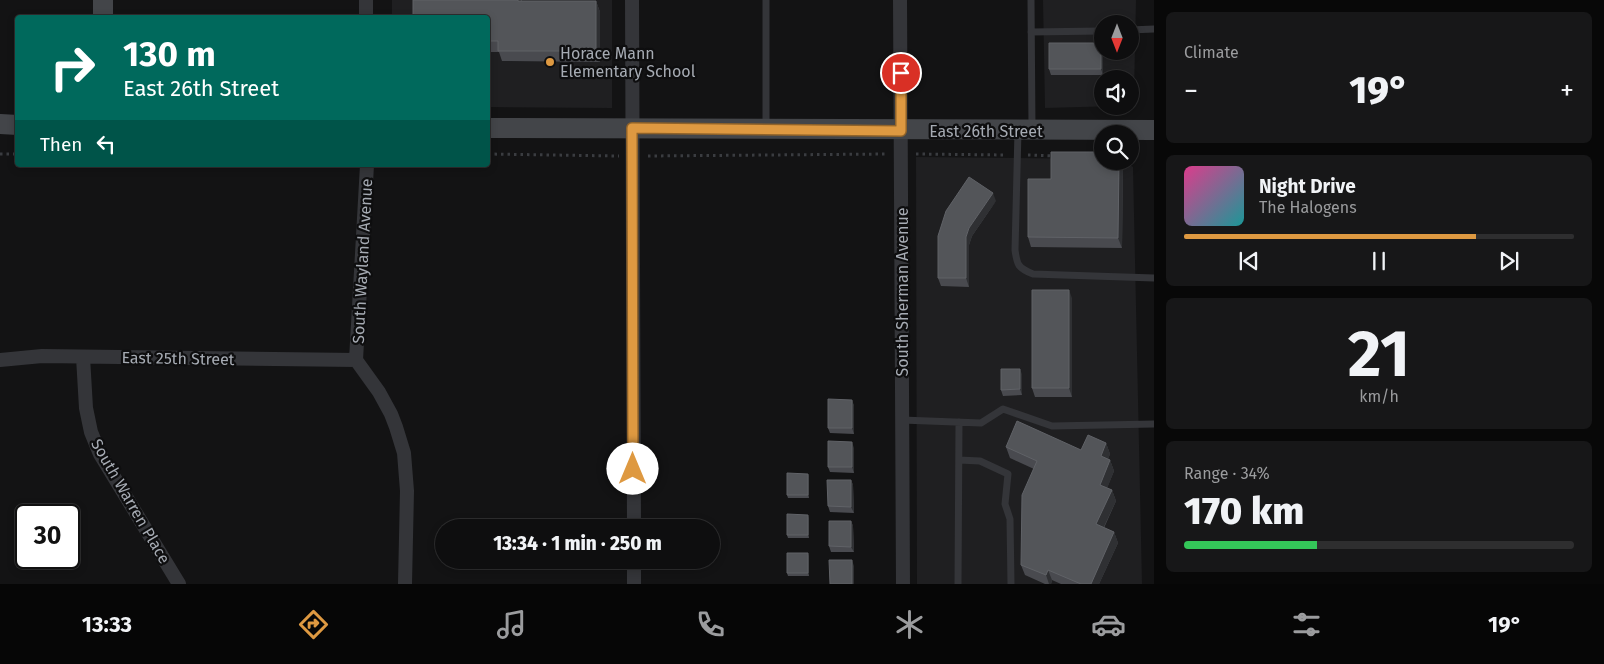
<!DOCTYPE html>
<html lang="en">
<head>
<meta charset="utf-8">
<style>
  body { margin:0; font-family:"Fira Sans",sans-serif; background:#171718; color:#f1f3f6; height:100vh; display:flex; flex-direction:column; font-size:19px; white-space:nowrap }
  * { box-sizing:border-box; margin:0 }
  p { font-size:16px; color:#9b9c9e }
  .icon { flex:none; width:28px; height:28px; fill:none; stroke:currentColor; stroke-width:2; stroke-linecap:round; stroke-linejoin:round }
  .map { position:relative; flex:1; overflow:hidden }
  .panel { display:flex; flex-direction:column; gap:12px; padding:12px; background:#080808; width:450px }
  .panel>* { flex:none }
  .banner { position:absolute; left:15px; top:15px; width:475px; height:152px; border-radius:5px; box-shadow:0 2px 8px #0003,0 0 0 1px #2e2e2f; background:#00695c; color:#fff; overflow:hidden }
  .needle { width:32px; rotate:180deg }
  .controls { position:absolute; left:1094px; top:15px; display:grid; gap:10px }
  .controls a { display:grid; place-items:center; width:45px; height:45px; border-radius:50%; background:#0e0e0f; box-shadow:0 2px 8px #0003,0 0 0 1px #2e2e2f; font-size:25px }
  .speed { position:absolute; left:15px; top:504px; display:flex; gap:10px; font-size:25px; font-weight:700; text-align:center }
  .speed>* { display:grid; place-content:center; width:65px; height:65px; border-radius:50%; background:#0e0e0f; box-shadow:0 2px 8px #0003,0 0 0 1px #2e2e2f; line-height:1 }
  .speed .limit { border:2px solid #111; border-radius:8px; background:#fff; color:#111 }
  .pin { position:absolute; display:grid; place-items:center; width:42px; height:42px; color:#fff; margin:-21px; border:2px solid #fff; border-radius:50%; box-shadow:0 1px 5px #0007 }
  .me { position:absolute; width:55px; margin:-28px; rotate:0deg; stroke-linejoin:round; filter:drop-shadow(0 0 4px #0008) }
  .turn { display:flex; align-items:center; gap:18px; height:105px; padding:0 25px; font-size:22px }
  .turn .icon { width:65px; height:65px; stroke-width:2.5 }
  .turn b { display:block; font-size:35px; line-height:42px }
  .then { display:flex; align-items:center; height:48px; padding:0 25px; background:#0003; gap:10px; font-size:19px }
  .big { font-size:38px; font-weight:800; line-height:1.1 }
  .panel .tile { flex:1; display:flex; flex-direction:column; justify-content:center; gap:8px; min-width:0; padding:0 18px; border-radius:8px; background:#171718 }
  .panel .dial { align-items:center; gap:0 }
  .dial b { font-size:65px; line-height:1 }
  .song { display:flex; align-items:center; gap:15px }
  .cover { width:60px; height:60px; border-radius:8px; background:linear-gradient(135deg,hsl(330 70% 55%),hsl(180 70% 35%)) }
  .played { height:5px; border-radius:2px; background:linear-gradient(90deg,#de9941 75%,#2e2e2f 75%) }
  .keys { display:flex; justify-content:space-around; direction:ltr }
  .heat { display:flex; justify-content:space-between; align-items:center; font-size:28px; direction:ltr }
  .charge { height:8px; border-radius:4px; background:linear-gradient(90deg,#34c759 34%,#2e2e2f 0) }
  .trip { position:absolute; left:435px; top:519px; width:285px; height:50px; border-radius:25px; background:#0e0e0f; box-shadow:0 2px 8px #0003,0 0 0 1px #2e2e2f; font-weight:800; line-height:50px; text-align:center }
  .tab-bar { display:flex; height:80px; justify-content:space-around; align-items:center; background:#060606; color:#9b9c9e }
  .tab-bar .icon { width:35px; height:35px }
  .tab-bar .active { color:#de9941 }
  .tab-bar b { font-size:22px; color:#f1f3f6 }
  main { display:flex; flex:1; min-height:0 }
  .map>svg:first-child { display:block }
  .built { fill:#1f1f21; fill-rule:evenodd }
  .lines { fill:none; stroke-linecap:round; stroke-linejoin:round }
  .path { stroke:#3a3c40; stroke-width:3; stroke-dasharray:2.5 4; stroke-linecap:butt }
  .lane { stroke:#343539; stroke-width:7 }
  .street { stroke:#343539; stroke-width:14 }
  .secondary { stroke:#434549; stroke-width:20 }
  .wall { fill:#494a4f }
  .shaded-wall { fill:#2f3033 }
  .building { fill:#535559; stroke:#606267 }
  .route-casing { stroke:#90632a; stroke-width:12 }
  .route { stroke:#de9941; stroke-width:9 }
  .poi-dot { fill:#de9941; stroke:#0e0e0f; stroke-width:2 }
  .labels { text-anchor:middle; stroke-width:4.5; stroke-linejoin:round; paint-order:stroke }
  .poi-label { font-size:16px; fill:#a6abb3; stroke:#0e0e0f; text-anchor:start }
  .street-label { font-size:16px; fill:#a6abb3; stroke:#0e0e0f }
</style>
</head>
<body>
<main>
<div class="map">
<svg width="1154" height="584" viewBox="0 0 1154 584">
  <rect width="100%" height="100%" fill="#131314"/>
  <path class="built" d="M392,0h220v108l-124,-1v-89h-96z
    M1043,0h93l-2,93 -4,5v-19h-28v27h15l-72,2zM1102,24h28v27h-28z
    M916,157l186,2v2h22l9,6 9,417h-225z"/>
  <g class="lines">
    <path class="path" d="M0,154h18
      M488,154l131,2
      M916,154l91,1
      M1028,155l26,1
      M648,156l239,-2"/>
    <path class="lane" d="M766,0v126
      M1031,0l1,127
      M1130,30l24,-1
      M1031,32l71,-1
      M1018,131l-3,119c2,15 3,18 18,24l121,4
      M902,420l79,3 22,-14 49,17 102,-2
      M959,460l21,1 28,13 -3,30 5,15 1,65
      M958,584l1,-162"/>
    <path class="street" d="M366,0v18
      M632,0l2,528
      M900,0l3,584
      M367,165l-11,195 23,32 12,22 5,13 8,26 3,38 -2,93
      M83,357l3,51 5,24 9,22 79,130
      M0,360l42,-4 314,4
      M634,560v24"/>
    <path class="secondary" d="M103,18v-18
      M0,124l18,1
      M488,128l666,2"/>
  </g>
  <path class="wall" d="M522,0v1h74l4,11v50l-98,-1 -3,-9h-11v-34z
    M1101,43l2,32h-52l-2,-6z
    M1123,163l-1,85 -91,-1 -3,-10 23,-58z
    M996,201l-24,35 -3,9v42l-28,-1 -3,-8z
    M1072,298v99h-37l-3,-9z
    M1022,374v21l-19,1 -2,-6z
    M852,400l2,6v28l-24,-1 -2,-5z
    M1106,443l4,11 -2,5 2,1 4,11 -7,17 5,2 4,11 -12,27 10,4 4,11 -19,41h-38l-9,-4 -1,4h-6l-20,-9 -4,-10 13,-96 -24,-11 -4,-11 75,3z
    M854,448v25l-24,-1 -2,-5z
    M808,474l1,3v21h-21l-1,-3z
    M851,480l2,5 1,28 -24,-1 -2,-6z
    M809,518v20h-21l-1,-3z
    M851,521l2,5 1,26h-23l-2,-6z
    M809,556v20h-21l-1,-3z"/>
  <path class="shaded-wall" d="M596,1l4,11v50l-4,-11z
    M1101,43l2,8v24l-2,-6z
    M1119,161h3l1,2 -1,85 -4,-10z
    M993,193l3,8 -24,35 -3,9v42l-3,-9v-41l3,-9z
    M1069,290l3,8v99l-3,-9z
    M1020,369l2,5v21l-2,-6z
    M852,400l2,6v28l-2,-6z
    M852,442l2,6v25l-2,-6z
    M1106,443l4,11 -5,13 -4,-11z
    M1110,460l4,11 -10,25 -4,-11z
    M808,474l1,3v21l-1,-3z
    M851,480l2,5 1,28 -3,-6z
    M1112,490l4,11 -16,34 -4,-11z
    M808,515l1,3v20l-1,-3z
    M851,521l2,5 1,26 -3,-5z
    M1114,532l4,11 -19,41h-8z
    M808,553l1,3v20l-1,-3z
    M852,560l2,6v18h-2z
    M1048,570l4,10 -1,4h-2l-3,-9z"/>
  <path class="building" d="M413,0h105v1h78v50h-98v-10h-10v-23h-75z
    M1049,43h52v26h-52z
    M1051,152h51v9h17l-1,77 -90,-1v-58h23z
    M969,177l24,16 -24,35 -3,9v41h-28v-42l8,-25z
    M1032,290h37v98h-37z
    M1001,369h19v20l-19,1z
    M828,399l24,1v28h-24z
    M1017,421l64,29 7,-15 18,8 -5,13 9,4 -10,25 12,5 -16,34 18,8 -23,52h-10l-33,-14 -2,5 -25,-10 1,-70 15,-34 -31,-14z
    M828,441l24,1v25h-24z
    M787,473l21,1v21h-21z
    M827,480h24v27l-23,-1z
    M787,514l21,1v20h-21z
    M829,521h22v26l-22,-1z
    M787,553h21v20h-21z
    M829,560h23v24h-22z"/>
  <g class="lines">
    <defs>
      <path id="route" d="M633,469l-1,-341 269,3v-58"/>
    </defs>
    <use href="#route" class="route-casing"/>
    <use href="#route" class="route"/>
  </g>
  <circle class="poi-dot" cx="550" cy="62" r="5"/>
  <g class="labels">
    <g class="poi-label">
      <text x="560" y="59">Horace Mann<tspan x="560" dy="18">Elementary School</tspan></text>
    </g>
    <g class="street-label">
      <text x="986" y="137">East 26th Street</text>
      <text transform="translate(362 261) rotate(-87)" y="6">South Wayland Avenue</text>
      <text transform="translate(902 292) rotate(-90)" y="6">South Sherman Avenue</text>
      <text transform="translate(178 358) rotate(1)" y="6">East 25th Street</text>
      <text transform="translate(131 501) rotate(60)" y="6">South Warren Place</text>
    </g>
  </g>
</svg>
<div class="controls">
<a><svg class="needle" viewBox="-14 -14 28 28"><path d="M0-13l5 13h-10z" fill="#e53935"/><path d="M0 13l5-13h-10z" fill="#9b9c9e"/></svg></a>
<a><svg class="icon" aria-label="sound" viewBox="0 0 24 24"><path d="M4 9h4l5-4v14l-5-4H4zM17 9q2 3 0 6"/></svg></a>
<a><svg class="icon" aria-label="search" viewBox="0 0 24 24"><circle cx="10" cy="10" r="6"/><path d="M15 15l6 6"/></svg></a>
</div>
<div class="speed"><div class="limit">30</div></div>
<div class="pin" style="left:901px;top:73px;background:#d93025"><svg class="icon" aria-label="arrive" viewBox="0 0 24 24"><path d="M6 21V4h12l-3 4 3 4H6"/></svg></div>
<svg class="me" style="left:633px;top:469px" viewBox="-20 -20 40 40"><circle r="19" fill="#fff"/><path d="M0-13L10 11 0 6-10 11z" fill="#de9941"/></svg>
<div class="trip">13:34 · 1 min · 250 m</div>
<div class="banner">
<div class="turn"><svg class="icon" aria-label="right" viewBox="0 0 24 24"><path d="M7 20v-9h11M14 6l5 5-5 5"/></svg><div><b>130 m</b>East 26th Street</div></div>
<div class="then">Then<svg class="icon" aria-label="left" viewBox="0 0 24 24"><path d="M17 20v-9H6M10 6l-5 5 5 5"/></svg></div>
</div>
</div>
<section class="panel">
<div class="tile"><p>Climate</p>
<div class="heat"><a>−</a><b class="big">19°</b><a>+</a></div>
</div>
<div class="tile">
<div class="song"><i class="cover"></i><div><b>Night Drive</b><p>The Halogens</p></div></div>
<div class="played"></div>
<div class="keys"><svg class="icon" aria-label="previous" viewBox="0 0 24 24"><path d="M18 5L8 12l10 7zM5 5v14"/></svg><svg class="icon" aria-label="pause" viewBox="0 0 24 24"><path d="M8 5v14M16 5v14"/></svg><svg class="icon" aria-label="next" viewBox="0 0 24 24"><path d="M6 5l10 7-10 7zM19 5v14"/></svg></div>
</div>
<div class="tile dial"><b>21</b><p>km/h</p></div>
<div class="tile"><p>Range · 34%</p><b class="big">170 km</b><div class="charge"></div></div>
</section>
</main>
<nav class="tab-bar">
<b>13:33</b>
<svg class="icon active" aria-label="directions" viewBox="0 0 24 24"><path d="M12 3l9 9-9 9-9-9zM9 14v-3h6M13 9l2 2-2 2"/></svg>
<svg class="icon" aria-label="music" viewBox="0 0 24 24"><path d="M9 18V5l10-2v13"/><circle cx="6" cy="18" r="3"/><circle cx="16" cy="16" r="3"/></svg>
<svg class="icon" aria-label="phone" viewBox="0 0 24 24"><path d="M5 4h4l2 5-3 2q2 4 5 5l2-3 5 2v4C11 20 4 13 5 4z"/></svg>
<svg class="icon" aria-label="climate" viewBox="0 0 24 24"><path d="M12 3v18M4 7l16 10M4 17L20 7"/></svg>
<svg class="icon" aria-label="car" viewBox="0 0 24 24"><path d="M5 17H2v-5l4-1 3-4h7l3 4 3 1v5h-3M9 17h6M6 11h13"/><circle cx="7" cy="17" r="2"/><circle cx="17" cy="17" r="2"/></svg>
<svg class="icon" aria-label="filters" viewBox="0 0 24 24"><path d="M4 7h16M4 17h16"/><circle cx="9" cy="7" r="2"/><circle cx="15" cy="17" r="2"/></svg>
<b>19°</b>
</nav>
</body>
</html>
